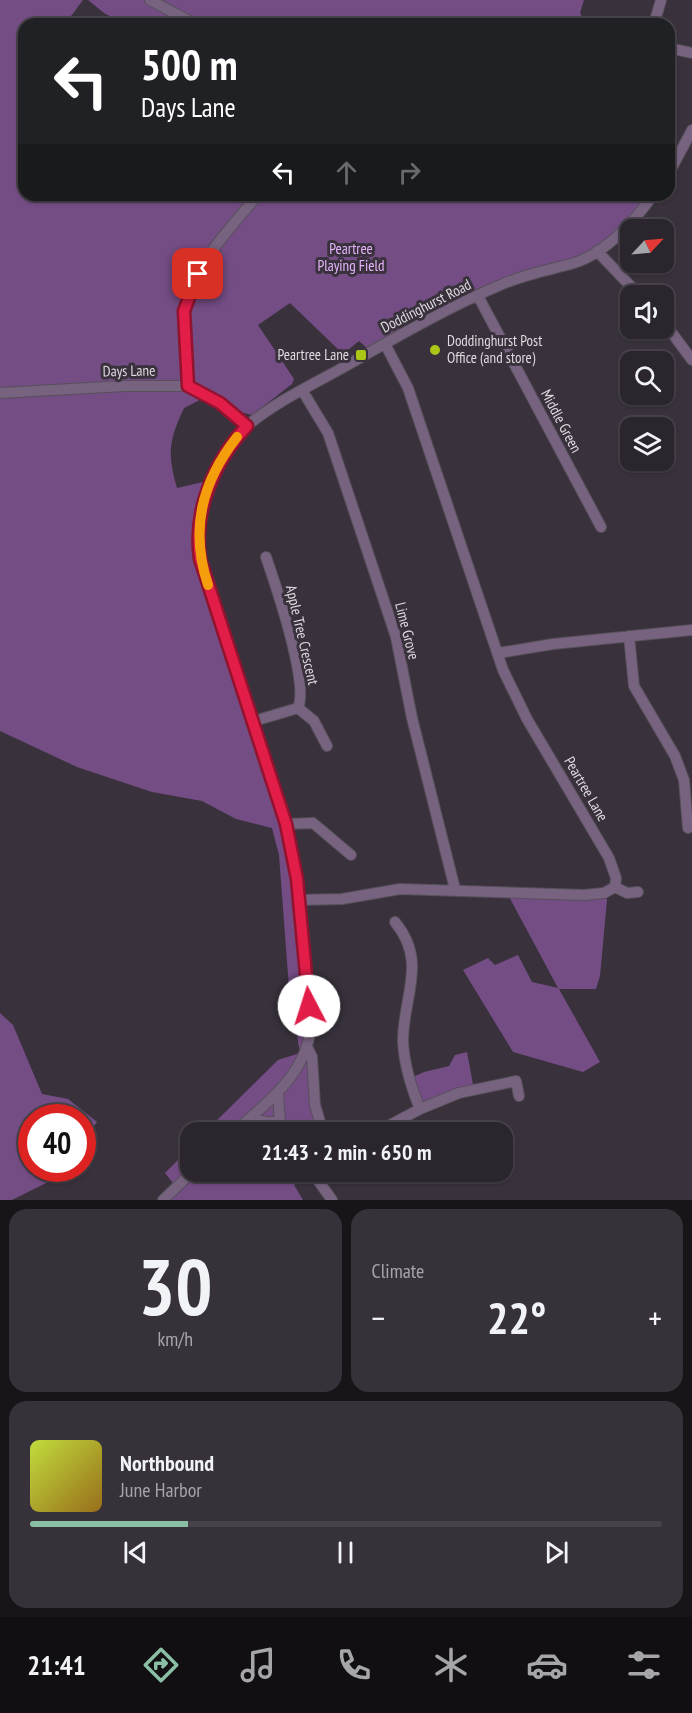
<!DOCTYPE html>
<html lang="en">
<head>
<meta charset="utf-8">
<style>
  body { margin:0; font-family:"PT Sans Narrow",sans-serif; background:#37323a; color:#f1f3f6; height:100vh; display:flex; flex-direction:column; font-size:22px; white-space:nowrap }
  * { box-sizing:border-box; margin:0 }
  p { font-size:20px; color:#a6a5aa }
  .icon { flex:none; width:33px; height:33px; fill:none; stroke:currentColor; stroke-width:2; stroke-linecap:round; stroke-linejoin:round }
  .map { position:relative; height:1200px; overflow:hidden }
  .drawer { display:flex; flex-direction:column; gap:9px; padding:9px; background:#181519; flex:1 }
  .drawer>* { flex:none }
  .guide { position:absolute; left:18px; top:18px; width:657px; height:183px; border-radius:18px; box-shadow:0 2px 4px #0004,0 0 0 2px #47434a; background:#202124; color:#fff; overflow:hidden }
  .needle { width:39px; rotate:64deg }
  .fabs { position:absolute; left:620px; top:219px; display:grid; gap:12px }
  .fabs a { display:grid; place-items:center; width:54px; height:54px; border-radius:12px; background:#2b262e; box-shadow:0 2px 4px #0004,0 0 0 2px #47434a; font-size:30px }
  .speed { position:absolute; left:18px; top:1104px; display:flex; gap:12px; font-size:30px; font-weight:700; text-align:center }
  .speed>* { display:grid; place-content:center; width:78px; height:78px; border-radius:50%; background:#2b262e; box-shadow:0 2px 4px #0004,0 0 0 2px #47434a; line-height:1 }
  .speed .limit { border:9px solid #d22; background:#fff; color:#111 }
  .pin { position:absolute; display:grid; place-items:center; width:51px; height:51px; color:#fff; margin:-26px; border-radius:12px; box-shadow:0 3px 9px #0006 }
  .me { position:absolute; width:66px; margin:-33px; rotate:355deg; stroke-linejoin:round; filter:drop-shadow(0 0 4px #0008) }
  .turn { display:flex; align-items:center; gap:21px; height:126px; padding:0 24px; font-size:27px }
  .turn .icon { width:78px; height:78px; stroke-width:2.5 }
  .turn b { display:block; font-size:42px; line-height:51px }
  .lanes { display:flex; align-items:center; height:57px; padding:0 24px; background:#0003; justify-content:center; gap:30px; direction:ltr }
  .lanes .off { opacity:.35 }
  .big { font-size:45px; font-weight:600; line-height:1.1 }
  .drawer .widget { flex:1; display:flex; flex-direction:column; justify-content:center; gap:9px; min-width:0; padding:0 21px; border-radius:18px; background:#37323a }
  .drawer .dial { align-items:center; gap:0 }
  .dial b { font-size:78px; line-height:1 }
  .song { display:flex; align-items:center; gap:18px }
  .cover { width:72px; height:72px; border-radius:9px; background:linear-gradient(135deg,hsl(70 70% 55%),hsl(40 70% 35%)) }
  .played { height:6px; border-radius:3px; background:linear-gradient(90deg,#8abfa5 25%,#47434a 25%) }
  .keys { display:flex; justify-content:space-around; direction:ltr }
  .heat { display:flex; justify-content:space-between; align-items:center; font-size:33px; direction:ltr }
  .drawer .tiles { flex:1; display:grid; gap:9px; grid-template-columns:1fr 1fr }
  .widget:last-child { grid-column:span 2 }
  .trip { position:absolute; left:180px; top:1122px; width:333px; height:60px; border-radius:18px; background:#2b262e; box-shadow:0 2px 4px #0004,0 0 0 2px #47434a; font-weight:600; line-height:60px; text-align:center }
  .dock { display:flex; height:96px; justify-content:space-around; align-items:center; background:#110f12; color:#a6a5aa }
  .dock .icon { width:42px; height:42px }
  .dock .on { color:#8abfa5 }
  .dock b { font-size:27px; color:#f1f3f6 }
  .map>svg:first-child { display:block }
  .green { fill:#744d84 }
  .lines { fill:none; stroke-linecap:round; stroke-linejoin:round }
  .minor-casing { stroke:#57505b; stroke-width:12 }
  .minor { stroke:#77637f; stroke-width:10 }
  .route-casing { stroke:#92132f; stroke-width:15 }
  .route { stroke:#e11d48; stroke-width:10 }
  .slow { stroke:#f59e0b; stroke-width:10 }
  .poi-dot { fill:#aac716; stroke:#39323d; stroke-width:2 }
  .labels { text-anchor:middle; stroke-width:6; stroke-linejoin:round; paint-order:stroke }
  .park-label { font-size:15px; fill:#e7b4fd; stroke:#39323d }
  .street-label { font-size:15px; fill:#dfdbe1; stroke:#39323d }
  .poi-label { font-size:15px; fill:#dfdbe1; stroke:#39323d; text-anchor:start }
</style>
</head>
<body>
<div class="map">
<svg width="692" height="1200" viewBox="0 0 692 1200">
  <rect width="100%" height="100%" fill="#39323d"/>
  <path class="green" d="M0,0h83l-18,24h-41v171h629l-56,56 -111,34 -119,63 -8,-7 -16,13 -53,-51 -32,22 36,54 -2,5 -40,31 -12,-3 -34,-24 -8,13 -14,7c-15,32 -17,45 -7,80l26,-6 7,4 -13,56 89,282 36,308h-117l73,-72 22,-7 -11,-65 -10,-133 -7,-27 -36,-9 -34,-18 -50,-9 -75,-25 -77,-36z
    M88,0h496l-4,13 6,11h-461l-21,-11z
    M507,893h97l3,7 -7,76 -4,13h-37l41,73 -17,10 -70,-20 -50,-82 25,-12 7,7 23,-10 14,27 26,6z
    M0,1013l13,12 29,69 26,5 29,23 -14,19 -1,-23h-50v50l36,1 2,2 -58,29h-12z
    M467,1052l7,38 -54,19 -11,-30 15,-7 25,-6 6,-11z
    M190,1148v24l123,1 -19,12 9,15h-140l13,-13 -11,-14z"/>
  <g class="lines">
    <defs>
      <path id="minor" d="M150,0l45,24
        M654,24l7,-24
        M669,48l23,5
        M669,173l23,-43
        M597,251l43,45
        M478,296l123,231
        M663,321l29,39
        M188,386c-2,-24 -6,-50 -4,-74 5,-42 48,-86 74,-117
        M302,390l26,43 68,204 16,81 43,171
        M0,393l124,-7h64l32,17 27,23
        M629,636l5,50 41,70 9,24 4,48
        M499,653l54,-9 139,-14
        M298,708l16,13 13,25
        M251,722l47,-14c11,-25 -22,-122 -32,-151
        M286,824l27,-1 38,32
        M615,887l12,6 11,-1
        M299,900l43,-1 58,-10 184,6 20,-2 11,-6 1,-9 -7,-20 -82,-139 -24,-49 -95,-282 -23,-44
        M395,922c33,40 8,74 8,119 1,24 8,46 17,68
        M308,1049l4,8 3,48 8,27
        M278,1094l2,28 6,10
        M251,1117l15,5h14
        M234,1132c34,-30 74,-59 77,-108l-14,-145 -11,-55 -86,-265c-6,-41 15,-106 47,-133 28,-24 65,-41 97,-59 52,-30 106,-61 161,-84 22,-9 43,-13 66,-19 33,-9 63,-42 82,-69
        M377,1132l43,-23 39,-16 57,-12 3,15
        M312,1172l20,28
        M163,1200l29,-28"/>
    </defs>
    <use href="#minor" class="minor-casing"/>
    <use href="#minor" class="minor"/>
  </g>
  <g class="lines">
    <defs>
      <path id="route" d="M198,274l-14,37 4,75 32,17 27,23c-33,35 -54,85 -47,133l86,265 11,55 12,127"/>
    </defs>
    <use href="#route" class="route-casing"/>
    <use href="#route" class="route"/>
    <path class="slow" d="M208,585c-18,-55 -7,-102 29,-148"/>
  </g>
  <g class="poi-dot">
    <circle cx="435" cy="350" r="6"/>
    <rect x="355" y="349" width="12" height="12" rx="3"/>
  </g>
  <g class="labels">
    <g class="park-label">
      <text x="351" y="254">Peartree<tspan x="351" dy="17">Playing Field</tspan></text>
    </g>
    <g class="street-label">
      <text transform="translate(426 306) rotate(-27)" y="5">Doddinghurst Road</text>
      <text transform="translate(129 371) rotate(-1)" y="5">Days Lane</text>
      <text transform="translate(561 421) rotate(62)" y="5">Middle Green</text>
      <text transform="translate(407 631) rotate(76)" y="5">Lime Grove</text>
      <text transform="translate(302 635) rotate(77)" y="5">Apple Tree Crescent</text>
      <text transform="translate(586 789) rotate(60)" y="5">Peartree Lane</text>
    </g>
    <g class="poi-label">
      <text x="447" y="346">Doddinghurst Post<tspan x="447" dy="17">Office (and store)</tspan></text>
      <text x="349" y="360" text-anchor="end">Peartree Lane</text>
    </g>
  </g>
</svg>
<div class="fabs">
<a><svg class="needle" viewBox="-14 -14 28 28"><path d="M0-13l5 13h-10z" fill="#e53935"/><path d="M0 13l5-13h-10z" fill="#a6a5aa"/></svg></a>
<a><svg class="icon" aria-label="sound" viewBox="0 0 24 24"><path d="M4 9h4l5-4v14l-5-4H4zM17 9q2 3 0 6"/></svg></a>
<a><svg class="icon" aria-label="search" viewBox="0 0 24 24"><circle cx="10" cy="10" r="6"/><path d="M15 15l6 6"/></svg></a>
<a><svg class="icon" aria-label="layers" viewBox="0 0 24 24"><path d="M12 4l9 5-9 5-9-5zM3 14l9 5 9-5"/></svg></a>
</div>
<div class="speed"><div class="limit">40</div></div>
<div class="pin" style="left:198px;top:274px;background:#d93025"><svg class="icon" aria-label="arrive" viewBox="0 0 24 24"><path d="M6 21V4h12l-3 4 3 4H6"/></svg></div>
<svg class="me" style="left:309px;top:1006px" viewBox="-20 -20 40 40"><circle r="19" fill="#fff"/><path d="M0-13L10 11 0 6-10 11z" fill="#e11d48"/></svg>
<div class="trip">21:43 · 2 min · 650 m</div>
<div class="guide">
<div class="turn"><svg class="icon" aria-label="left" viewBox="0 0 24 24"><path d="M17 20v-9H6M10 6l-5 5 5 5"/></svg><div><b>500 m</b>Days Lane</div></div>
<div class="lanes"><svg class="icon" aria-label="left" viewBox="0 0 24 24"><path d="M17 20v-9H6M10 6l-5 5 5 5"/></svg><svg class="icon off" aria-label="ahead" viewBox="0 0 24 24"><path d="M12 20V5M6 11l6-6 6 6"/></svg><svg class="icon off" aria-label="right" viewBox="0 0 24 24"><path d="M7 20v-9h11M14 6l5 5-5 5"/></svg></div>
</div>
</div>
<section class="drawer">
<div class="tiles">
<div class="widget dial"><b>30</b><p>km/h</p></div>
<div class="widget"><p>Climate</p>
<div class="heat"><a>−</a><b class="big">22°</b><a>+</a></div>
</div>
<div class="widget">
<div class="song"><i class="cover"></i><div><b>Northbound</b><p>June Harbor</p></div></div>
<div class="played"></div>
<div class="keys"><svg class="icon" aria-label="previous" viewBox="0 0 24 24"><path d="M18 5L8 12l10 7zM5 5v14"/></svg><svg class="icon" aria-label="pause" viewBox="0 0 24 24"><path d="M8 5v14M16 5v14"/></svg><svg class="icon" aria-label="next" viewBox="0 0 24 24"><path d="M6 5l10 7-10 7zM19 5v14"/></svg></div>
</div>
</div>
</section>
<nav class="dock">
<b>21:41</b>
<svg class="icon on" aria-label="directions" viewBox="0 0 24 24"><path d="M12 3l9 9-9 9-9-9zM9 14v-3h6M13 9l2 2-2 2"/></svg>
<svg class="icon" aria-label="music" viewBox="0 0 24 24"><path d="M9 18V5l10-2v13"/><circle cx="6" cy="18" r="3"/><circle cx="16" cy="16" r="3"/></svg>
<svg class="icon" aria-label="phone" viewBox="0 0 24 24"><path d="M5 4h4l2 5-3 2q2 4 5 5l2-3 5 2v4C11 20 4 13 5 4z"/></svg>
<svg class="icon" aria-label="climate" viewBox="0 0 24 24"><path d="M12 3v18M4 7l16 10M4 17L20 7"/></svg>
<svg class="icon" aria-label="car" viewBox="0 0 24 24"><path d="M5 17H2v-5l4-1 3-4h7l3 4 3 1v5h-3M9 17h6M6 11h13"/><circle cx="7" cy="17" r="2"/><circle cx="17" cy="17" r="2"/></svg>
<svg class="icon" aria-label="filters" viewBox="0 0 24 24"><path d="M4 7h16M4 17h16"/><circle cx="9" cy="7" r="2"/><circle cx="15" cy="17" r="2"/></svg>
</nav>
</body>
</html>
